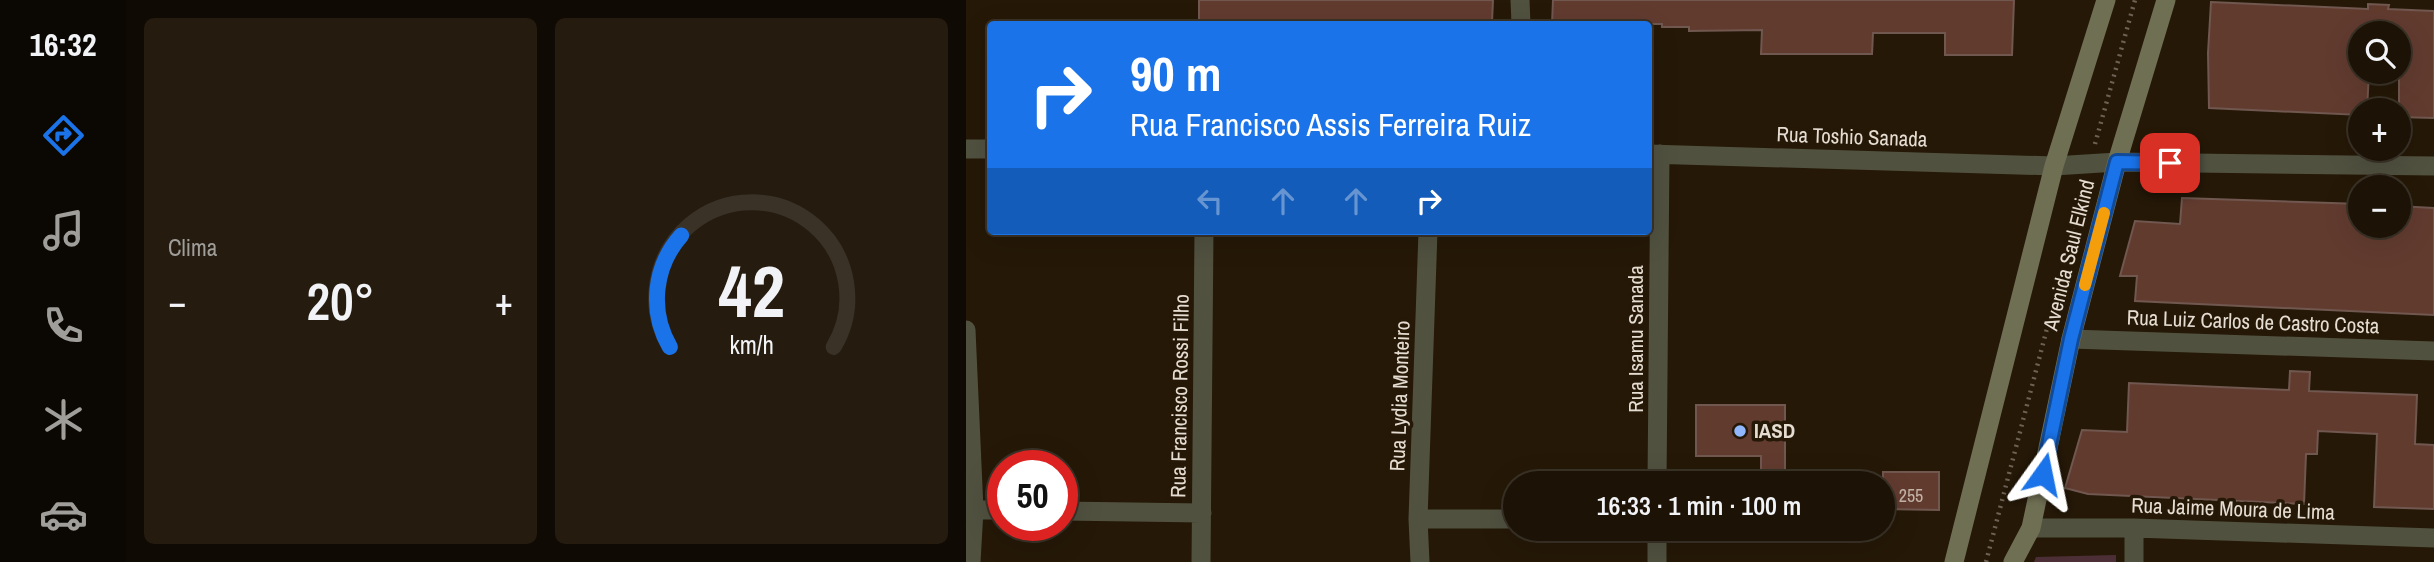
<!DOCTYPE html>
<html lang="pt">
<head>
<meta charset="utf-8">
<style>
  body { margin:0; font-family:"Archivo Narrow",sans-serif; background:#251b0f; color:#f1f3f6; height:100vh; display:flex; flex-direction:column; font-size:26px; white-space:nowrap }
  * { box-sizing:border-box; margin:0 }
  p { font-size:23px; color:#a09e9a }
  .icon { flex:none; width:38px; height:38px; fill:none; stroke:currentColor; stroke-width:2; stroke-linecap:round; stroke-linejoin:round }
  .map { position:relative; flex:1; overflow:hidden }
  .panel { display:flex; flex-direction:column; gap:18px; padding:18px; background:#0f0a03; width:840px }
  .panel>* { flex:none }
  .guide { position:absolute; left:21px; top:21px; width:665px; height:214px; border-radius:7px; box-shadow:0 7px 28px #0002,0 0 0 2px #3a3227; background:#1a73e8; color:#fff; overflow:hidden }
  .fabs { position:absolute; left:1382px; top:21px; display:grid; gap:14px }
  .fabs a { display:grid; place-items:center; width:63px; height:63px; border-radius:50%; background:#1c1205; box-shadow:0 7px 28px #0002,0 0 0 2px #3a3227; font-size:35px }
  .speed { position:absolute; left:21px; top:450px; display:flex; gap:14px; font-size:35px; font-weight:700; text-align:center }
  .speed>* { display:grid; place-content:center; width:91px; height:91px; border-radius:50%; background:#1c1205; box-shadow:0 7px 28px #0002,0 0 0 2px #3a3227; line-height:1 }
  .speed .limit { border:10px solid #d22; background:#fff; color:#111 }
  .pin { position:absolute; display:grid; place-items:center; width:60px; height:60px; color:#fff; margin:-30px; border-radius:14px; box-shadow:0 4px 10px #0006 }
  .me { position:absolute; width:77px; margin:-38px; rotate:12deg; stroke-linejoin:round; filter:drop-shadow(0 0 5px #0008) }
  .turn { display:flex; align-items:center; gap:24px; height:147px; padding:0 28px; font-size:32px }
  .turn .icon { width:91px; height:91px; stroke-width:2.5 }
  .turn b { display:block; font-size:49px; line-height:60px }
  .lanes { display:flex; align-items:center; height:66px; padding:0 28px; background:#0003; justify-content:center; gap:35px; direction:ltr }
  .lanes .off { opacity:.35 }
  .big { font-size:52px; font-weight:600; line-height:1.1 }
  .panel .widget { flex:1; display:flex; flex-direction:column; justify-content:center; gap:10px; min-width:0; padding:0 24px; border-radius:10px; background:#251b0f }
  .panel .dial { align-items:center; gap:0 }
  .dial svg { height:182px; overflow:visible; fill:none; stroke:#3a3227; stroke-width:7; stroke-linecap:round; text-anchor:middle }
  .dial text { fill:#f1f3f6; stroke:none }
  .heat { display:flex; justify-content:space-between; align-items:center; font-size:38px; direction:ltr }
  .panel .tiles { flex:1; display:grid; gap:18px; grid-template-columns:repeat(2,1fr) }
  .trip { position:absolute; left:537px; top:471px; width:392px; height:70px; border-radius:35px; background:#1c1205; box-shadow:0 7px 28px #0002,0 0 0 2px #3a3227; font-weight:600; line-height:70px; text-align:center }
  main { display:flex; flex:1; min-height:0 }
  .tabs { display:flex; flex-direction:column; width:126px; justify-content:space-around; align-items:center; background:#0b0702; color:#a09e9a }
  .tabs .icon { width:49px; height:49px }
  .tabs .selected { color:#1a73e8 }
  .tabs b { font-size:32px; color:#f1f3f6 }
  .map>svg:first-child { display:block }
  .green { fill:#4c2f36 }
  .building { fill:#623b2f; stroke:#70574f; stroke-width:2 }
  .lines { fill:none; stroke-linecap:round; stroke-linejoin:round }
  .path { stroke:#6d6153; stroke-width:4.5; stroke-dasharray:2 5; stroke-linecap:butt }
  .minor { stroke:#515140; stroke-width:19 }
  .secondary { stroke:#6f6f54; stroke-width:19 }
  .route-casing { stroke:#114b97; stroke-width:18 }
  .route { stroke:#1a73e8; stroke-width:12 }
  .slow { stroke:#f59e0b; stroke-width:12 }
  .poi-dot { fill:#91b8fd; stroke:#251807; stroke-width:2.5 }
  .labels { text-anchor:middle; stroke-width:7; stroke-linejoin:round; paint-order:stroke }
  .number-label { font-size:18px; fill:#c5b4a9 }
  .street-label { font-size:21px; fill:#e6ddd2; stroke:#251807 }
  .poi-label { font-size:21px; font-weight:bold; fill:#e6ddd2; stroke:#251807; text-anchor:start }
</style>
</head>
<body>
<main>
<nav class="tabs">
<b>16:32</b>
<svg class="icon selected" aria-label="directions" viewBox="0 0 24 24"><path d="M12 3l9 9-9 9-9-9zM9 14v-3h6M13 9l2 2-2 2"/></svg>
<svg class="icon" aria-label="music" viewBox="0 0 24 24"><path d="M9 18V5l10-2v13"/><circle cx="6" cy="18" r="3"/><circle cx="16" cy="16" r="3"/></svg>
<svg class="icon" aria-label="phone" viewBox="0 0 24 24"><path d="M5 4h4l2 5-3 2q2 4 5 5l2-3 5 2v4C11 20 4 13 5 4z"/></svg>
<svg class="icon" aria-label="climate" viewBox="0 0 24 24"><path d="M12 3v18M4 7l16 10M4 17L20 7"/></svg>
<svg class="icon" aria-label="car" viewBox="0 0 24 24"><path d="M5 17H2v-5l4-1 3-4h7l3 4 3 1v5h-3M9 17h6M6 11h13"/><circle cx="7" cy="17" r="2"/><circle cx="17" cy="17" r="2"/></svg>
</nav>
<section class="panel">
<div class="tiles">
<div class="widget"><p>Clima</p>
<div class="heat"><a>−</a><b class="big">20°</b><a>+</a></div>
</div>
<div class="widget dial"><svg viewBox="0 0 100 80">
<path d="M14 69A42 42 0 1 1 86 69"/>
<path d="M14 69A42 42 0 0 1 19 20" stroke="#1a73e8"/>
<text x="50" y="56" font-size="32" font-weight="700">42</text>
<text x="50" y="72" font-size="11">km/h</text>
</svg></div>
</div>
</section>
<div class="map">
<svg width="1468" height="562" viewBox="0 0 1468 562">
  <rect width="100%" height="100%" fill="#251807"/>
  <path class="green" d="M1150,555v7h-82l2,-5z"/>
  <path class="building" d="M233,0h294l-1,22 -293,2z
    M587,0h461l-2,55h-67v-22h-72l-1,21h-111l1,-24 -73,1v-4h-27v-3h-110z
    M1245,2l157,7v-5l21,1 -1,4 46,2v107l-35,-1v-84h-38v39h8l-2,38h-6v5l-152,-7 -1,-55z
    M1216,198l179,6v22h38v-20l35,2v107l-299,-14 2,-25h-17l15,-55 45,3z
    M1324,371l20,1 -1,19 108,4 -2,49 19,1v64l-60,-2 3,-73 -59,-3 -1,23h-11l-2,50 -216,-10 -23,-6 17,-58 45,2 2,-49 160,7z
    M730,405h89v70h-24v-19h-65z
    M917,472h56v38l-56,-1z"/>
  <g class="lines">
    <path class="path" d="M1129,144l40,-144
      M1020,562l99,-379"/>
    <path class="minor" d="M554,0l1,24
      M0,149h24
      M682,154l406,12 63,-4 317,4
      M0,330l8,180 -3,52
      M1105,339l363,12
      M691,483l3,-329
      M8,510h29
      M96,511l140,2
      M452,519h98
      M691,528v34
      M1065,528h103l300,10
      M235,562l3,-331
      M454,562l-2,-43 10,-288
      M1168,562v-34"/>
    <path class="secondary" d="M988,562l100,-396 52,-166
      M1047,562l18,-34 40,-189 46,-177 49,-162"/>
  </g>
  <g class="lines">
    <defs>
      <path id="route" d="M1077,474l28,-135 46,-177 53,1"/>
    </defs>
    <use href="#route" class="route-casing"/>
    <use href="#route" class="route"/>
    <path class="slow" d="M1119,285l19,-72"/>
  </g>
  <circle class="poi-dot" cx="774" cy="431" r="7"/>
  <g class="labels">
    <g class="number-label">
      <text x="945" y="502">255</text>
    </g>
    <g class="street-label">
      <text transform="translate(886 137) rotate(2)" y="7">Rua Toshio Sanada</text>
      <text transform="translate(1103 255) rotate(-76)" y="7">Avenida Saul Elkind</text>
      <text transform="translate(1287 322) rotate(2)" y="7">Rua Luiz Carlos de Castro Costa</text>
      <text transform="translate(670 339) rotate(-90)" y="7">Rua Isamu Sanada</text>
      <text transform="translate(214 396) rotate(-89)" y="7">Rua Francisco Rossi Filho</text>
      <text transform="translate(434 396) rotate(-88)" y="7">Rua Lydia Monteiro</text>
      <text transform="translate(1267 509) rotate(2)" y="7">Rua Jaime Moura de Lima</text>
    </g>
    <g class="poi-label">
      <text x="788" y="438">IASD</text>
    </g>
  </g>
</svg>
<div class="fabs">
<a><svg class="icon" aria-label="search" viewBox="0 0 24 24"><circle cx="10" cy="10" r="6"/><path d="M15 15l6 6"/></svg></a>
<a>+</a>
<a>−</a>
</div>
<div class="speed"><div class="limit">50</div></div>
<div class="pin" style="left:1204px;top:163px;background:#d93025"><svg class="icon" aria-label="arrive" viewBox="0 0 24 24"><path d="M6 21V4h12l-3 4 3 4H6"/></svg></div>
<svg class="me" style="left:1077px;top:474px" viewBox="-20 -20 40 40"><path d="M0-17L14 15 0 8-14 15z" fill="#1a73e8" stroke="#fff" stroke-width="4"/></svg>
<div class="trip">16:33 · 1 min · 100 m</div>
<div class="guide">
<div class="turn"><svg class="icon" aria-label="right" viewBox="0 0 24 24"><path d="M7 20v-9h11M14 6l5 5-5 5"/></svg><div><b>90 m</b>Rua Francisco Assis Ferreira Ruiz</div></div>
<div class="lanes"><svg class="icon off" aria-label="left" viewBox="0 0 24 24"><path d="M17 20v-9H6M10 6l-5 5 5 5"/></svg><svg class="icon off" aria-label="ahead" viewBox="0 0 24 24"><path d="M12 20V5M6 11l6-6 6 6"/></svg><svg class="icon off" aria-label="ahead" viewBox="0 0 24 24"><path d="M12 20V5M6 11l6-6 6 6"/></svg><svg class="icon" aria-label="right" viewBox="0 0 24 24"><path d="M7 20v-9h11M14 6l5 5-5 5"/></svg></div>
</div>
</div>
</main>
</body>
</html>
